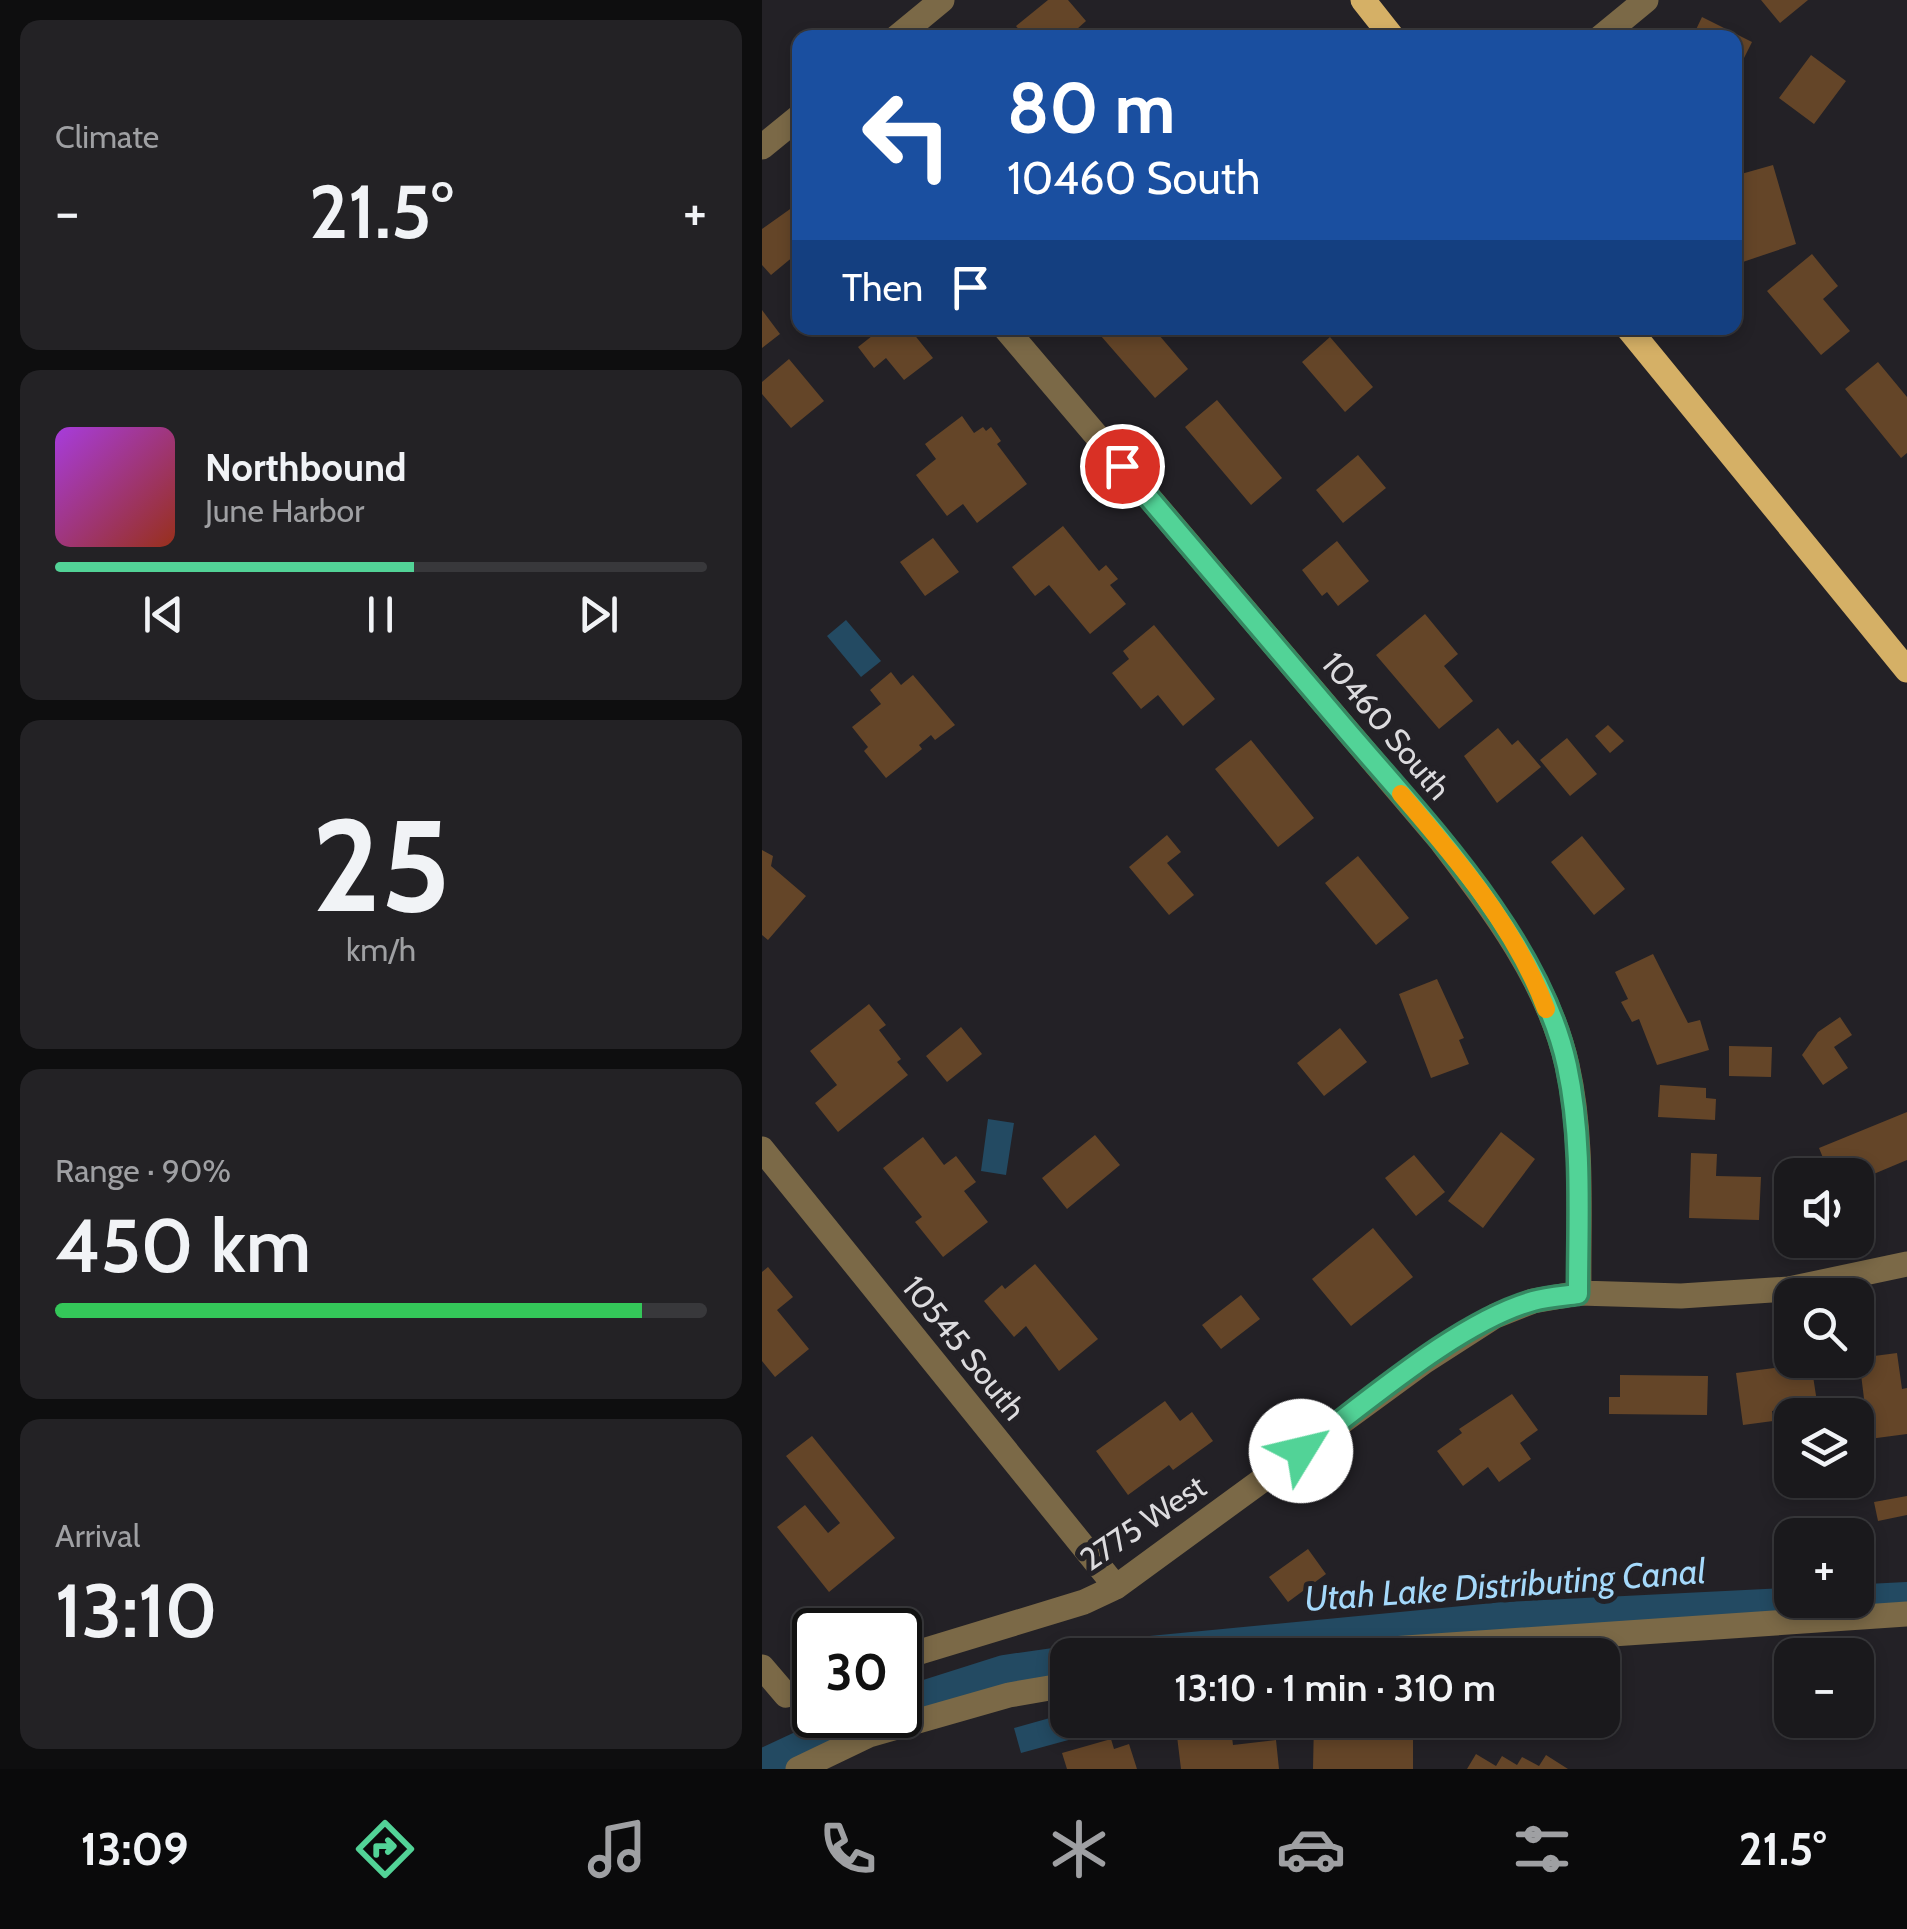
<!DOCTYPE html>
<html lang="en">
<head>
<meta charset="utf-8">
<style>
  body { margin:0; font-family:Cabin,sans-serif; background:#232225; color:#f1f3f6; height:100vh; display:flex; flex-direction:column; font-size:38px; white-space:nowrap }
  * { box-sizing:border-box; margin:0 }
  p { font-size:32px; color:#9fa0a3 }
  .icon { flex:none; width:55px; height:55px; fill:none; stroke:currentColor; stroke-width:2; stroke-linecap:round; stroke-linejoin:round }
  .map { position:relative; flex:1; overflow:hidden }
  .details { display:flex; flex-direction:column; gap:20px; padding:20px; background:#0e0e0f; width:762px }
  .details>* { flex:none }
  .top-card { position:absolute; left:30px; top:30px; width:950px; height:305px; border-radius:20px; box-shadow:0 5px 15px #0003,0 0 0 2px #38383b; background:#1a4fa0; color:#fff; overflow:hidden }
  .buttons { position:absolute; left:1012px; top:1158px; display:grid; gap:20px }
  .buttons a { display:grid; place-items:center; width:100px; height:100px; border-radius:20px; background:#1a191c; box-shadow:0 5px 15px #0003,0 0 0 2px #38383b; font-size:50px }
  .speed { position:absolute; left:30px; top:1608px; display:flex; gap:20px; font-size:50px; font-weight:700; text-align:center }
  .speed>* { display:grid; place-content:center; width:130px; height:130px; border-radius:50%; background:#1a191c; box-shadow:0 5px 15px #0003,0 0 0 2px #38383b; line-height:1 }
  .speed .limit { border:5px solid #111; border-radius:15px; background:#fff; color:#111 }
  .pin { position:absolute; display:grid; place-items:center; width:85px; height:85px; color:#fff; margin:-42px; border:5px solid #fff; border-radius:50%; box-shadow:0 2px 10px #0007 }
  .me { position:absolute; width:110px; margin:-55px; rotate:54deg; stroke-linejoin:round; filter:drop-shadow(0 0 8px #0008) }
  .turn { display:flex; align-items:center; gap:35px; height:210px; padding:0 50px; font-size:45px }
  .turn .icon { width:130px; height:130px; stroke-width:2.5 }
  .turn b { display:block; font-size:70px; line-height:85px }
  .then { display:flex; align-items:center; height:95px; padding:0 50px; background:#0003; gap:20px; font-size:38px }
  .big { font-size:75px; font-weight:600; line-height:1.1 }
  .details .widget { flex:1; display:flex; flex-direction:column; justify-content:center; gap:15px; min-width:0; padding:0 35px; border-radius:20px; background:#232225 }
  .details .dial { align-items:center; gap:0 }
  .dial b { font-size:130px; line-height:1 }
  .song { display:flex; align-items:center; gap:30px }
  .cover { width:120px; height:120px; border-radius:15px; background:linear-gradient(135deg,hsl(280 70% 55%),hsl(10 70% 35%)) }
  .played { height:10px; border-radius:5px; background:linear-gradient(90deg,#52d397 55%,#38383b 55%) }
  .keys { display:flex; justify-content:space-around; direction:ltr }
  .heat { display:flex; justify-content:space-between; align-items:center; font-size:55px; direction:ltr }
  .charge { height:15px; border-radius:8px; background:linear-gradient(90deg,#34c759 90%,#38383b 0) }
  .trip { position:absolute; left:288px; top:1638px; width:570px; height:100px; border-radius:20px; background:#1a191c; box-shadow:0 5px 15px #0003,0 0 0 2px #38383b; font-weight:600; line-height:100px; text-align:center }
  .tab-bar { display:flex; height:160px; justify-content:space-around; align-items:center; background:#0a0a0b; color:#9fa0a3 }
  .tab-bar .icon { width:70px; height:70px }
  .tab-bar .current { color:#52d397 }
  .tab-bar b { font-size:45px; color:#f1f3f6 }
  main { display:flex; flex:1; min-height:0 }
  .map>svg:first-child { display:block }
  .water { fill:#234a62 }
  .lines { fill:none; stroke-linecap:round; stroke-linejoin:round }
  .canal { stroke:#234a62; stroke-width:30 }
  .building { fill:#644528 }
  .minor { stroke:#7b6947; stroke-width:25 }
  .major { stroke:#d5b066; stroke-width:25 }
  .route-casing { stroke:#358962; stroke-width:25 }
  .route { stroke:#52d397; stroke-width:18 }
  .slow { stroke:#f59e0b; stroke-width:18 }
  .labels { text-anchor:middle; stroke-width:10; stroke-linejoin:round; paint-order:stroke }
  .street-label { font-size:32px; fill:#dcdbde; stroke:#232126 }
  .water-label { font-size:35px; font-style:italic; fill:#a5d9fb; stroke:#232126 }
</style>
</head>
<body>
<main>
<section class="details">
<div class="widget"><p>Climate</p>
<div class="heat"><a>−</a><b class="big">21.5°</b><a>+</a></div>
</div>
<div class="widget">
<div class="song"><i class="cover"></i><div><b>Northbound</b><p>June Harbor</p></div></div>
<div class="played"></div>
<div class="keys"><svg class="icon" aria-label="previous" viewBox="0 0 24 24"><path d="M18 5L8 12l10 7zM5 5v14"/></svg><svg class="icon" aria-label="pause" viewBox="0 0 24 24"><path d="M8 5v14M16 5v14"/></svg><svg class="icon" aria-label="next" viewBox="0 0 24 24"><path d="M6 5l10 7-10 7zM19 5v14"/></svg></div>
</div>
<div class="widget dial"><b>25</b><p>km/h</p></div>
<div class="widget"><p>Range · 90%</p><b class="big">450 km</b><div class="charge"></div></div>
<div class="widget"><p>Arrival</p><b class="big">13:10</b></div>
</section>
<div class="map">
<svg width="1145" height="1769" viewBox="0 0 1145 1769">
  <rect width="100%" height="100%" fill="#232126"/>
  <path class="water" d="M84,620l35,41 -20,16 -34,-41z
    M226,1119l26,4 -8,52 -25,-4z
    M302,1714l8,25 -51,14 -7,-25z"/>
  <g class="lines">
    <path class="canal" d="M347,1655l396,-38 402,-20
      M138,1703l104,-33 63,-9
      M0,1764l105,-49"/>
  </g>
  <path class="building" d="M286,0h20l18,21 -19,17h-41l-10,-12z
    M999,0h47l-28,23z
    M940,17l50,25 -18,36v-40h-42z
    M1049,55l35,26 -32,43 -35,-26z
    M1011,165l23,79 -62,21v-89z
    M38,202v49l-29,24 -9,-10v-36z
    M1050,254l26,32 -15,13 27,32 -29,24 -54,-64z
    M0,310l18,24 -18,14z
    M103,328h44l24,30 -29,22 -18,-22 -12,10 -16,-21 14,-11z
    M332,328h59l35,41 -33,29z
    M568,337l43,50 -28,25 -43,-50z
    M27,359l35,42 -33,27 -29,-34v-12z
    M1116,362l29,35v56l-6,5 -56,-69z
    M455,400l65,78 -31,27 -66,-78z
    M200,416l12,17 9,-6 3,4 5,-4 10,14 -4,3 30,40 -50,39 -14,-19 -16,12 -31,-41 20,-16 -11,-15z
    M596,455l28,33 -43,35 -27,-33z
    M301,526l36,45 7,-6 12,14 -8,6 16,19 -36,30 -41,-49 -14,11 -23,-29z
    M171,538l26,34 -34,24 -25,-34z
    M575,541l32,40 -31,25 -11,-14 -5,4 -20,-26z
    M663,614l33,40 -14,12 29,35 -34,28 -63,-74z
    M392,625l61,74 -32,27 -25,-31 -17,14 -29,-36 17,-14 -6,-8z
    M129,672l10,13 12,-10 42,50 -20,15 -4,-5 -12,10 3,4 -36,29 -22,-27 4,-4 -16,-20 29,-23 -11,-14z
    M846,725l16,16 -14,12 -15,-17z
    M736,728l14,17 6,-5 23,27 -44,36 -33,-47z
    M805,738l30,36 -27,22 -30,-36z
    M489,740l63,78 -36,29 -63,-78z
    M405,835l14,17 -14,11 27,32 -25,20 -40,-48z
    M820,836l43,53 -31,26 -43,-53z
    M0,850l11,6 -2,10 35,30 -38,44 -6,-5z
    M596,856l51,62 -33,27 -51,-62z
    M891,954l35,69 12,-3 9,30 -52,15 -18,-46 -7,3 -11,-20 7,-3 -13,-27z
    M675,979l27,59 -5,2 10,24 -38,14 -32,-84z
    M107,1004l17,21 -7,5 22,29 -4,3 11,13 -70,57 -23,-29 22,-18 -27,-34z
    M1078,1017l12,18 -18,12 14,21 -25,17 -21,-30 16,-23z
    M199,1027l21,27 -35,28 -21,-26z
    M578,1028l27,34 -43,34 -27,-33z
    M967,1046l43,1 -1,30 -42,-1z
    M898,1085l46,3v10l10,1 -1,21 -57,-3z
    M1145,1112v48l-50,21v-6h-27l-11,-27z
    M739,1132l34,27 -52,69 -35,-27z
    M333,1135l25,30 -53,44 -25,-31z
    M161,1137l21,28 12,-9 20,26 -12,9 24,31 -45,35 -28,-35 7,-5 -39,-49z
    M929,1153l26,1 -1,22 45,1 -2,43 -70,-2z
    M652,1155l31,37 -29,24 -31,-38z
    M611,1228l40,49 -62,49 -39,-47z
    M273,1264l63,75 -39,32 -33,-45 -12,11 -30,-36 18,-16 3,4z
    M6,1267l25,30 -16,13 32,39 -34,28 -13,-16v-89z
    M479,1295l19,24 -39,30 -19,-24z
    M1135,1353l5,36 5,-1v46l-38,5 -10,-81z
    M1049,1363l8,52h-27v19l-5,1 -4,-26 -11,2 1,10 -30,4 -7,-52z
    M858,1375l88,1 -1,39 -98,-1v-17h11z
    M750,1394l26,36 -18,13 11,16 -32,23 -11,-15 -25,19 -26,-35 25,-18 -3,-4z
    M403,1401l15,20 12,-9 21,29 -40,29 -4,-5 -41,30 -32,-44z
    M50,1436l83,102 -66,54 -52,-65 28,-22 23,28 12,-10 -54,-67z
    M1145,1496v19l-29,6 -4,-19z
    M546,1549l18,25 -38,28 -19,-25z
    M552,1720h44v13h55v36h-100z
    M468,1722l3,23 43,-5 3,29h-98l-5,-41z
    M349,1739l3,10 15,-5 8,25h-70l-5,-16z
    M714,1754l20,12 6,-10 15,9 5,-8 17,9 7,-11 22,14h-101z"/>
  <g class="lines">
    <path class="minor" d="M134,38l46,-38
      M838,38l46,-38
      M0,147l38,-31
      M243,328l436,513c51,67 107,140 126,224 17,75 11,153 12,228
      M0,1149l354,438
      M541,1655l604,-41
      M138,1658l184,-56 32,-15 309,-226 70,-45 38,-15 46,-8 102,3 108,-7 118,-25
      M0,1667l24,28 28,-9
      M36,1769l71,-34 140,-40 58,-10"/>
    <path class="major" d="M601,0l30,38
      M866,328l279,342"/>
  </g>
  <g class="lines">
    <defs>
      <path id="route" d="M360,466c74,87 148,174 222,261 81,95 196,213 223,339 16,75 11,152 11,228 -14,2 -30,3 -45,7 -75,21 -168,103 -232,150"/>
    </defs>
    <use href="#route" class="route-casing"/>
    <use href="#route" class="route"/>
    <path class="slow" d="M639,794c56,65 115,134 145,215"/>
  </g>
  <g class="labels">
    <g class="street-label">
      <text transform="translate(624 726) rotate(50)" y="11">10460 South</text>
      <text transform="translate(202 1348) rotate(51)" y="11">10545 South</text>
      <text transform="translate(381 1523) rotate(-34)" y="11">2775 West</text>
    </g>
    <g class="water-label">
      <text transform="translate(743 1585) rotate(-4)" y="12">Utah Lake Distributing Canal</text>
    </g>
  </g>
</svg>
<div class="buttons">
<a><svg class="icon" aria-label="sound" viewBox="0 0 24 24"><path d="M4 9h4l5-4v14l-5-4H4zM17 9q2 3 0 6"/></svg></a>
<a><svg class="icon" aria-label="search" viewBox="0 0 24 24"><circle cx="10" cy="10" r="6"/><path d="M15 15l6 6"/></svg></a>
<a><svg class="icon" aria-label="layers" viewBox="0 0 24 24"><path d="M12 4l9 5-9 5-9-5zM3 14l9 5 9-5"/></svg></a>
<a>+</a>
<a>−</a>
</div>
<div class="speed"><div class="limit">30</div></div>
<div class="pin" style="left:360px;top:466px;background:#d93025"><svg class="icon" aria-label="arrive" viewBox="0 0 24 24"><path d="M6 21V4h12l-3 4 3 4H6"/></svg></div>
<svg class="me" style="left:539px;top:1451px" viewBox="-20 -20 40 40"><circle r="19" fill="#fff"/><path d="M0-13L10 11 0 6-10 11z" fill="#52d397"/></svg>
<div class="trip">13:10 · 1 min · 310 m</div>
<div class="top-card">
<div class="turn"><svg class="icon" aria-label="left" viewBox="0 0 24 24"><path d="M17 20v-9H6M10 6l-5 5 5 5"/></svg><div><b>80 m</b>10460 South</div></div>
<div class="then">Then<svg class="icon" aria-label="arrive" viewBox="0 0 24 24"><path d="M6 21V4h12l-3 4 3 4H6"/></svg></div>
</div>
</div>
</main>
<nav class="tab-bar">
<b>13:09</b>
<svg class="icon current" aria-label="directions" viewBox="0 0 24 24"><path d="M12 3l9 9-9 9-9-9zM9 14v-3h6M13 9l2 2-2 2"/></svg>
<svg class="icon" aria-label="music" viewBox="0 0 24 24"><path d="M9 18V5l10-2v13"/><circle cx="6" cy="18" r="3"/><circle cx="16" cy="16" r="3"/></svg>
<svg class="icon" aria-label="phone" viewBox="0 0 24 24"><path d="M5 4h4l2 5-3 2q2 4 5 5l2-3 5 2v4C11 20 4 13 5 4z"/></svg>
<svg class="icon" aria-label="climate" viewBox="0 0 24 24"><path d="M12 3v18M4 7l16 10M4 17L20 7"/></svg>
<svg class="icon" aria-label="car" viewBox="0 0 24 24"><path d="M5 17H2v-5l4-1 3-4h7l3 4 3 1v5h-3M9 17h6M6 11h13"/><circle cx="7" cy="17" r="2"/><circle cx="17" cy="17" r="2"/></svg>
<svg class="icon" aria-label="filters" viewBox="0 0 24 24"><path d="M4 7h16M4 17h16"/><circle cx="9" cy="7" r="2"/><circle cx="15" cy="17" r="2"/></svg>
<b>21.5°</b>
</nav>
</body>
</html>
